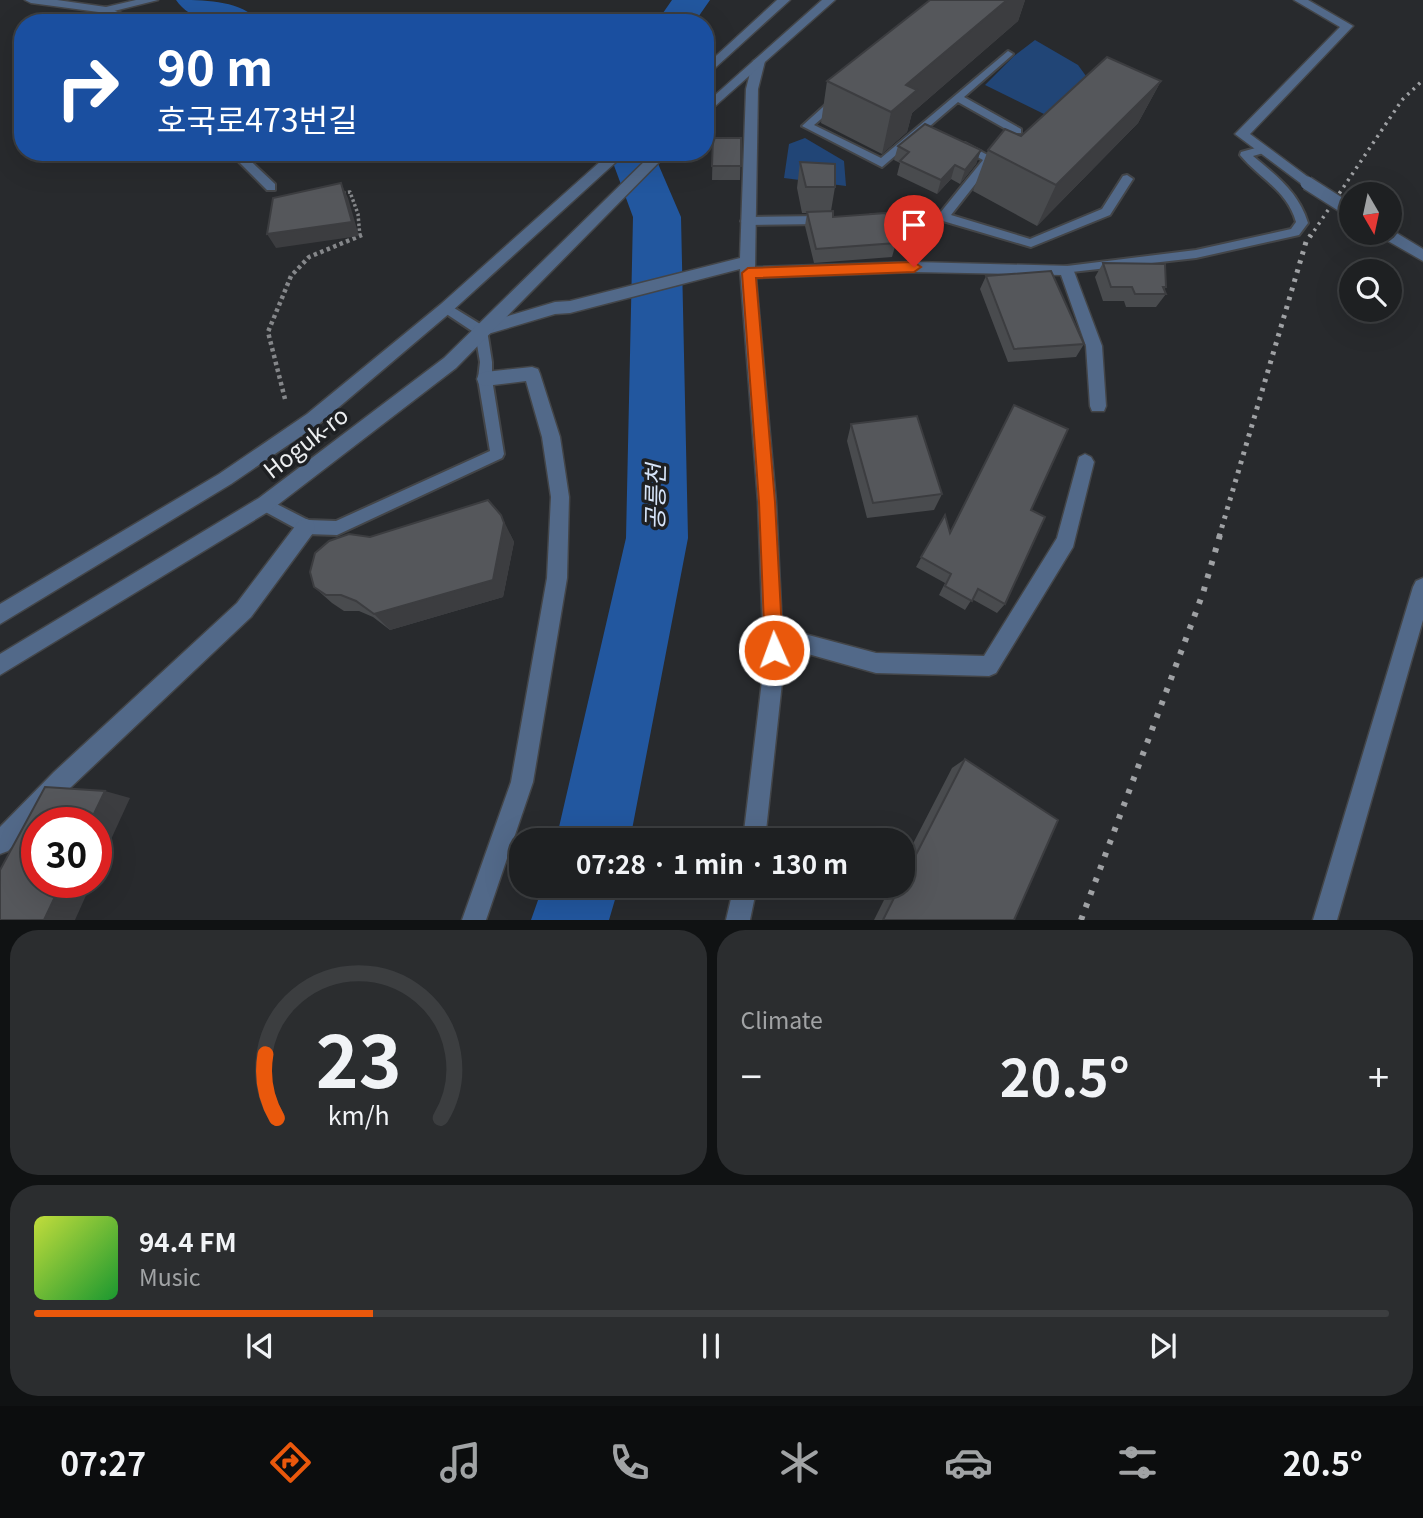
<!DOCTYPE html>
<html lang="en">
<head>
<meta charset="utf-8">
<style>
  body { margin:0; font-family:Georgia,"Noto Sans KR",serif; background:#2b2d2f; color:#f1f3f6; height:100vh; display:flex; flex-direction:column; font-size:26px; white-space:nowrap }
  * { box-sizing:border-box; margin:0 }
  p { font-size:23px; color:#a1a3a5 }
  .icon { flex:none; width:38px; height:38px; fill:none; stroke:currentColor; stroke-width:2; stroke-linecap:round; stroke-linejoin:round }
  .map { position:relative; height:920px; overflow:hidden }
  .panel { display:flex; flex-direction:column; gap:10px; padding:10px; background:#101213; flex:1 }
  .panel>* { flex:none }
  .hud { position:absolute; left:14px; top:14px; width:700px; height:147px; border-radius:28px; box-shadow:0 7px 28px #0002,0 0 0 2px #3c3e40; background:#1a4fa0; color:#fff; overflow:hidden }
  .needle { width:46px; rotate:171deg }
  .buttons { position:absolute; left:1339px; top:182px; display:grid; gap:14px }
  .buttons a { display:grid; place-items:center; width:63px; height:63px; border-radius:50%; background:#1e2022; box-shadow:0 7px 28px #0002,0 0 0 2px #3c3e40; font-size:35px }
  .speed { position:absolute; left:21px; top:807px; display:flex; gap:14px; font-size:35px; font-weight:700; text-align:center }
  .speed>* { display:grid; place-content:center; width:91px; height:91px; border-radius:50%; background:#1e2022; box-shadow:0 7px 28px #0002,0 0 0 2px #3c3e40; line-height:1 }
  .speed .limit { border:10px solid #d22; background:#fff; color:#111 }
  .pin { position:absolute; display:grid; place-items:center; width:60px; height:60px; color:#fff; margin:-72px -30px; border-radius:50% 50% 50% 0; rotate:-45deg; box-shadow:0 0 7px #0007 }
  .pin .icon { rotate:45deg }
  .me { position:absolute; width:77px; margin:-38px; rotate:358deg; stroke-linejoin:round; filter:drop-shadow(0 0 5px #0008) }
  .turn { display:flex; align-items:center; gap:24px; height:147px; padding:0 28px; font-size:32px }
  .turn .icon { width:91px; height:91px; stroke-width:2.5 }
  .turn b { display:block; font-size:49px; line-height:60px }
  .big { font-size:52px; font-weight:700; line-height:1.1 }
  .panel .widget { flex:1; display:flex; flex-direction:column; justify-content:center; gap:10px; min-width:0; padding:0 24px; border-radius:28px; background:#2b2d2f }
  .panel .dial { align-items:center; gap:0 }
  .dial svg { height:182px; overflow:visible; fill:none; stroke:#3c3e40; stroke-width:7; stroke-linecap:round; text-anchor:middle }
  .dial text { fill:#f1f3f6; stroke:none }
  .song { display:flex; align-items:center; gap:21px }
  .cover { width:84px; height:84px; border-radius:10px; background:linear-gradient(135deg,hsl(70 70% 55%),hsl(130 70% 35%)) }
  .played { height:7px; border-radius:4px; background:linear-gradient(90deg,#ea580c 25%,#3c3e40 25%) }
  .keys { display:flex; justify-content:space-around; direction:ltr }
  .heat { display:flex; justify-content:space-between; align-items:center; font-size:38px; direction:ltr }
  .panel .tiles { flex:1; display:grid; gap:10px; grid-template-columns:1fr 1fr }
  .widget:last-child { grid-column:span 2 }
  .trip { position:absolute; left:509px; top:828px; width:406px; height:70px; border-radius:28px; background:#1e2022; box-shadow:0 7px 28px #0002,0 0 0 2px #3c3e40; font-weight:700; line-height:70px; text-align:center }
  .menu { display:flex; height:112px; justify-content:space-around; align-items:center; background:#0c0d0e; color:#a1a3a5 }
  .menu .icon { width:49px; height:49px }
  .menu .active { color:#ea580c }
  .menu b { font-size:32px; color:#f1f3f6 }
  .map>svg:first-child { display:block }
  .green { fill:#214576 }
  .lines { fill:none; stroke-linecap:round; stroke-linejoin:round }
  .river { fill:#22579f; fill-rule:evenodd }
  .service-casing { stroke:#434548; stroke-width:4 }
  .minor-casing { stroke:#434548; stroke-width:3 }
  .tertiary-casing { stroke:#434548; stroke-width:3 }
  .path-far1 { stroke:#85878a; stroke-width:3.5; stroke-dasharray:2.5 2.5; stroke-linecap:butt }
  .path { stroke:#85878a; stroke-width:4.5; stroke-dasharray:3.5 3.5; stroke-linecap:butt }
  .service { fill:#526989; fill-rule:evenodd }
  .minor { fill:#526989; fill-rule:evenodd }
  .tertiary { fill:#526989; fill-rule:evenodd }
  .rail-far2 { stroke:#9fa1a4; stroke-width:3.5; stroke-dasharray:2.5 5; stroke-linecap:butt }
  .rail-far1 { stroke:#9fa1a4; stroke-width:5; stroke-dasharray:3.5 6; stroke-linecap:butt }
  .rail { stroke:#9fa1a4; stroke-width:6; stroke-dasharray:4.5 9; stroke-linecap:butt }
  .minor-bridge-casing { stroke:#434548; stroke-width:16; stroke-linecap:butt }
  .minor-bridge { stroke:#526989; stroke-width:13 }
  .wall { fill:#494b4e }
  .shaded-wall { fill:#3c3d40 }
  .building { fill:#55575b; stroke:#3c3d40; stroke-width:2 }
  .route { fill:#ea580c; stroke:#983908; stroke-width:2 }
  .labels { text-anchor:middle; stroke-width:7; stroke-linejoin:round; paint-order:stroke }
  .street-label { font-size:23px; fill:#eceef0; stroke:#1e2023 }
  .water-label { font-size:24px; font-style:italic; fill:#d6e4f8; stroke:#1e2023 }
</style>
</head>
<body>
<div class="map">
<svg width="1423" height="920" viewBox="0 0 1423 920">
  <rect width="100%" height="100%" fill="#282a2d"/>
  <path class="green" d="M1035,40l43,25 16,22 -48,28 -61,-30 29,-29z
    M805,138l39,23 2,25 -62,-8 5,-34z"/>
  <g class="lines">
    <path class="river" d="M176,0c29,0 66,0 85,23 -29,0 -66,4 -85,-23z
      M672,0h38l-16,23h-38z
      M609,152h44l28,65 7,321 -58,302h-74l70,-302 7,-321z
      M543,886h76l-10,34h-78z"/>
    <defs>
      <path id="service" d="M106,7l33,14 2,2h-13l-25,-11 -2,-2z
        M1008,51l5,3 -2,2 -47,41 57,32v4h-8l-55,-31 -76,65 -80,-41 31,-28h8v4l-27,23 67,33z
        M965,143l30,16 -44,56 79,24 72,-30 21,-33 4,-1 6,4 -23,36 -79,32 -88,-26 -76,1 -2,-3 6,-4 69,-2 43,-53 -22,-12 -1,-2z
        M1263,146l5,4 -1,2 -14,4c24,20 46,37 55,67l-9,12 -103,23 -133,15 -2,-3 2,-3 4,-1 129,-16 95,-21 5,-7c-9,-32 -36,-43 -56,-67l1,-3z
        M229,152h12l34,32v6h-8z
        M823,216l6,4 -6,4 -76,1 -6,-4 6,-4z
        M446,303l39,24 2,3 5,32v17l12,75 -2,4 -165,77 -31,-1 -46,-25 -2,-5 2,-5 5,-1 43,22 28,1 154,-70 -12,-72 2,-17 -5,-29 -33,-22 -2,-3 2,-3z"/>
      <path id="minor" d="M25,0h32l49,7 30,-7h22l-52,13 -75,-10z
        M1294,0h14l45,26 -103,108 62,46v6l-5,2 -72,-54 105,-107z
        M759,57l6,4 -7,28 -3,178 159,-5 158,4 30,80 4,60 -2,5h-12l-2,-5 -4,-60 -25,-71 -147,-3 -158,6 20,224 6,126 94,25 108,3 73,-118 22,-81 6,-3 6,3 3,5 -21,85 -77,126 -7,3 -113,-3 -93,-26 1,17 -19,176h-22l21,-176 -6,-162 -18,-233 -170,44 -15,1 -74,22 -8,-6 2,-4 80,-24 15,-1 170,-43 6,-169 7,-28z
        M1390,229l33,20v12l-42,-24 -2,-4h11z
        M532,367l6,2 2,5 20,63 9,60 -2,81 -34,204 -47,138h-24l49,-138 36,-204 4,-81 -9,-60 -16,-56 -41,5 -6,-2 -2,-5 2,-5 6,-2z
        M306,519l7,2 2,6 -2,6 -62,84 -181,171 -62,63 -8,3v-27l54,-55 183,-169 62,-82z
        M1423,578v42l-86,300h-24l100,-333 3,-6z
        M734,886h23l-7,34h-24z"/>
      <path id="tertiary" d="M777,0h13l-85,77v-11z
        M822,0h13l-130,115v-11z
        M611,152h16l-176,160 -132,112 -88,60 -231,140v-20l219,-130 88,-60 134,-110z
        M654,152h15l-213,216 -185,142 -271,165v-21l259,-156 185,-140z"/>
    </defs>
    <use href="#service" class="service-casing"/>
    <use href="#minor" class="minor-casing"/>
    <use href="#tertiary" class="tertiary-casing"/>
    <path class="path-far1" d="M343,193l7,-1 8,22 2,23"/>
    <path class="path" d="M285,399l-17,-67 23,-56 18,-19 53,-22"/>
    <use href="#service" class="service"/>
    <use href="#minor" class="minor"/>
    <use href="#tertiary" class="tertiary"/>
    <path class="rail-far2" d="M1310,237l92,-137 21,-20"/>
    <path class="rail-far1" d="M1219,537l87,-295 5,-7"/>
    <path class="rail" d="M1081,920l122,-327 17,-58"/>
    <defs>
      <path id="minor-bridge" d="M1307,183l44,28"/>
    </defs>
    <use href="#minor-bridge" class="minor-bridge-casing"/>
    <use href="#minor-bridge" class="minor-bridge"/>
  </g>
  <path class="wall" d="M930,0h95l-7,21 -106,92 -5,19 -25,22 -61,-31 6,-42z
    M1161,81l-23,42 -101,103 -64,-35 15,-41z
    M713,138h28l-1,42h-28z
    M898,146l83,4 -5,14 -16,20 -9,-5 -14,15 -40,-19 3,-12 -6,-3z
    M800,162l35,25 -4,24 2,6 63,26 -4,14 -78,6 -9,-37 2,-13h-5l-5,-25z
    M1103,263l63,24 -2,3 2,4 -10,13h-30l-2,-6h-21l-8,-24z
    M986,276l98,68 -8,13 -68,5 -28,-73z
    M1014,405l17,105 -26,94 -8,9 -25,-14 -7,11 -26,-15 6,-12 -29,-16 29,-52 5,17z
    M851,424l91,70 -8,16 -67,8 -20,-77z
    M510,534l4,8 -11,55 -113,33 -17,-13 -14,-6h-15l-12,-8 -18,-16 56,-50z
    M965,759l49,161h-140l17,-34h12v-23l49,-95z"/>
  <path class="shaded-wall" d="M1007,0h18l-7,21 -106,92 -5,19 -25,22 9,-42 15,-27z
    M1161,81l-23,42 -101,103 19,-41z
    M981,150l-5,14 -16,20 5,-14z
    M955,165l-4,14 -14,15 4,-14z
    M341,183l7,15 11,38 -83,12 -9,-14z
    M501,515l13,27 -11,55 -113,33 -16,-16z
    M105,791l25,7 -34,74v-50h-6z
    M62,882h30l-17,38h-31z"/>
  <path class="building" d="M930,0h77l-101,85 11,5 -26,22 -64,-31z
    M1107,57l54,24 -105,104 -68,-35 17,-21 16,7z
    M925,124l56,26 -16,20 -10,-5 -14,15 -41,-19 9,-9 -11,-6z
    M713,138h28v28h-29z
    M800,162l35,2v23h-29z
    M341,183l11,39 -85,12 6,-36z
    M833,211v6l53,-4 10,30 -80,6 -9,-37z
    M1103,263l62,1 1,23h-3l3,7h-31l-3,-7h-21z
    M1051,271l33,73 -70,5 -28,-73z
    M1014,405l54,24 -37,81 14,7 -40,87 -27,-15 -6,12 -27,-15 6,-12 -30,-17 24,-42 5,18z
    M917,416l25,78 -69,9 -22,-79z
    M488,500l13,15 3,8 -11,57 -119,34 -18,-13 -15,-6h-15l-12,-8 -4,-15 5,-19 14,-12 20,-7 21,3z
    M965,759l93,61 -44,100h-131l17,-34h3v-6z
    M45,787l60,4 -15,31h-53v60h25l-18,38h-44v-50z"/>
  <path class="route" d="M914,262l7,5 -7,5 -158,6 19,224 8,148 -3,6 -6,3 -6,-3 -3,-6 -6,-148 -17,-229 6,-5z"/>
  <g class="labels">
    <g class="street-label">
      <text transform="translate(306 443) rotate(-38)" y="8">Hoguk-ro</text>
    </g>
    <g class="water-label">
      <text transform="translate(656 497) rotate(-89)" y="8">공릉천</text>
    </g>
  </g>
</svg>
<div class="buttons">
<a><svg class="needle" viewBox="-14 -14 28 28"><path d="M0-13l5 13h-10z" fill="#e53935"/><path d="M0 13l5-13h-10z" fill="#a1a3a5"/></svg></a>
<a><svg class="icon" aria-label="search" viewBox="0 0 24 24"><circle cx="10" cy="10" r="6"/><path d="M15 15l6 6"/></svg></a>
</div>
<div class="speed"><div class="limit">30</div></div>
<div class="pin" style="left:914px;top:267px;background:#d93025"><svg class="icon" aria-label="arrive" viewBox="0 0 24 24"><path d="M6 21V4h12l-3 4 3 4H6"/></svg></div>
<svg class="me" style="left:774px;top:650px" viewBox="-20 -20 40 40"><circle r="17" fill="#ea580c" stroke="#fff" stroke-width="3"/><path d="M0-11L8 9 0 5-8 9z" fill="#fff"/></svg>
<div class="trip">07:28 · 1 min · 130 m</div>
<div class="hud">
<div class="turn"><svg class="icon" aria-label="right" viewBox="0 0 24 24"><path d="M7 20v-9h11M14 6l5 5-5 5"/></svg><div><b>90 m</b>호국로473번길</div></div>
</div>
</div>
<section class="panel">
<div class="tiles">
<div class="widget dial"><svg viewBox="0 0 100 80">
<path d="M14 69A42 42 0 1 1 86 69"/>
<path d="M14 69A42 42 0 0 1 9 41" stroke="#ea580c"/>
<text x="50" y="56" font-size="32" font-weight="700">23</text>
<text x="50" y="72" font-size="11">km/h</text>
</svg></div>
<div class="widget"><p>Climate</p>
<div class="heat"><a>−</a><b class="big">20.5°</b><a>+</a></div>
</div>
<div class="widget">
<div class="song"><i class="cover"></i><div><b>94.4 FM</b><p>Music</p></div></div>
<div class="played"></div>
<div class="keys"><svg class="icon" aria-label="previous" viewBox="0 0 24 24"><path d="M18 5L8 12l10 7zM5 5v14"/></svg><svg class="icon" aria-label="pause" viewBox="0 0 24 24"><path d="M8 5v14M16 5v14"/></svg><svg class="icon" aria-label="next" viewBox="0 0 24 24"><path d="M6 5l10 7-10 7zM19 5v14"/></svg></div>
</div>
</div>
</section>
<nav class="menu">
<b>07:27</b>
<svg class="icon active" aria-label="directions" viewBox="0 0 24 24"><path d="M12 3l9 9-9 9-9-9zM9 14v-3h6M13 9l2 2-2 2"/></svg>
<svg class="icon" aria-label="music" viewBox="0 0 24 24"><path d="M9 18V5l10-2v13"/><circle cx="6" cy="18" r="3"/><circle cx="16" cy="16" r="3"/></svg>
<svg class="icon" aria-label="phone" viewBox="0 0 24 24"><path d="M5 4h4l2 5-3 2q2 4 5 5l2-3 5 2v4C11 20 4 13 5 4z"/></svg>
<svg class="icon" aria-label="climate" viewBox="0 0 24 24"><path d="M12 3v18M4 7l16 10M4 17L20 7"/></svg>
<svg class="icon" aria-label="car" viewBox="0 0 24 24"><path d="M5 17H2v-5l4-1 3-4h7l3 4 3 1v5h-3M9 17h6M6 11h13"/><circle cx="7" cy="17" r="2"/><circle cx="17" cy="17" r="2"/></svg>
<svg class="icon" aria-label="filters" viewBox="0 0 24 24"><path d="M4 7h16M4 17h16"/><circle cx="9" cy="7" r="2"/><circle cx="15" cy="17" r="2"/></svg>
<b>20.5°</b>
</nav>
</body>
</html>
